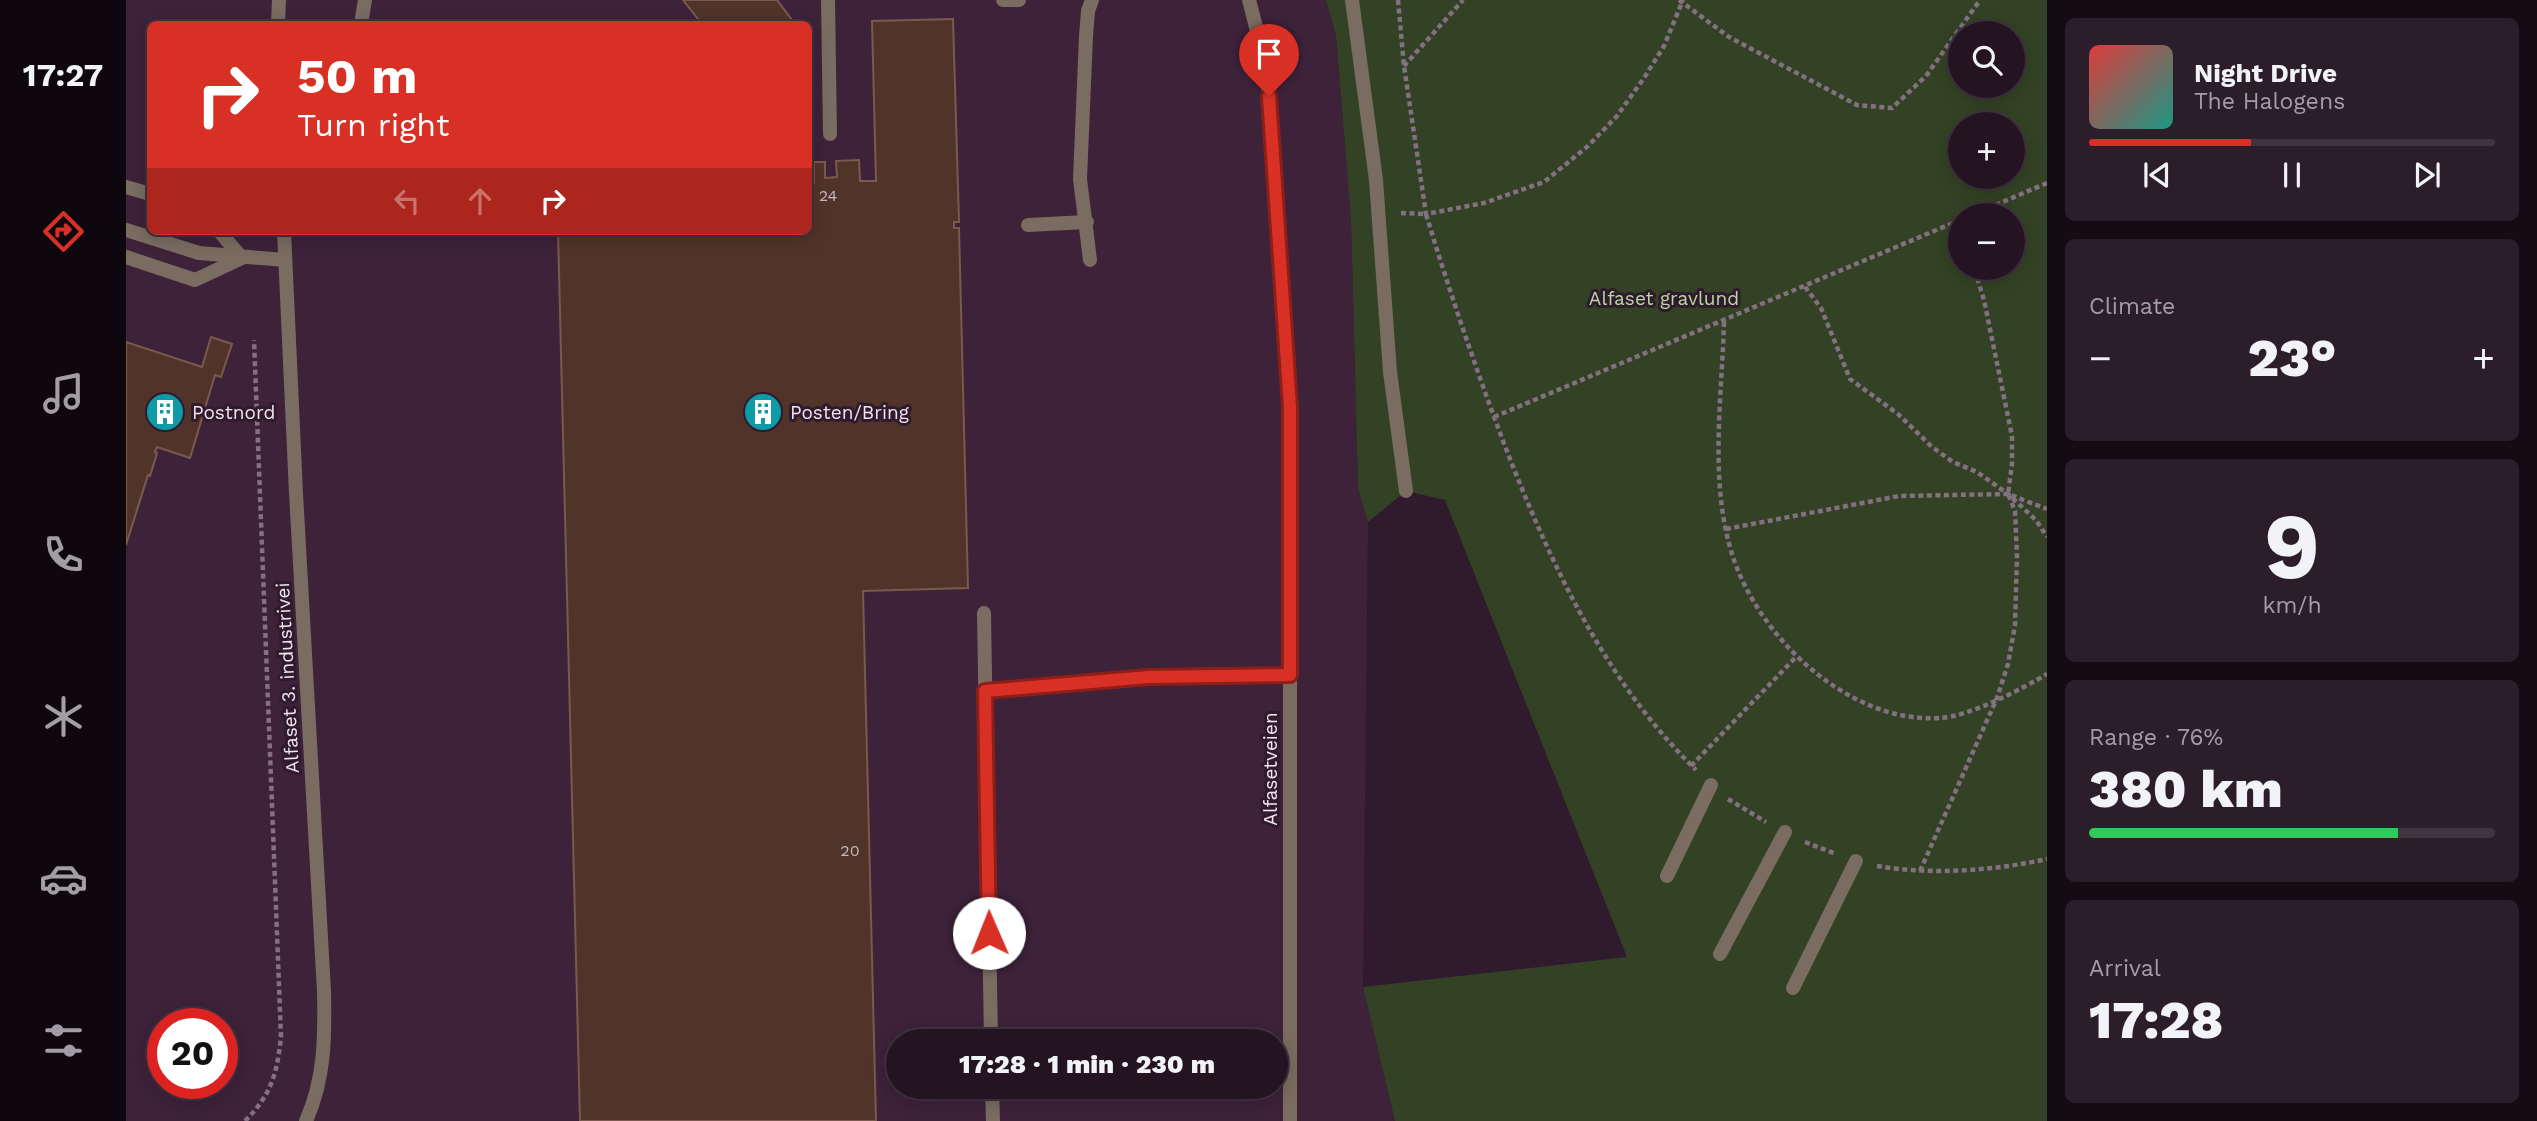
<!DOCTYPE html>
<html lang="en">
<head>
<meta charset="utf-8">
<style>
  body { margin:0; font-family:"Work Sans",sans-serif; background:#2c1d2a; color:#f1f3f6; height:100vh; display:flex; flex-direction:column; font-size:26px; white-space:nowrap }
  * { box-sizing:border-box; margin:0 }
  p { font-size:23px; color:#a39ea5 }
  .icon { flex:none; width:38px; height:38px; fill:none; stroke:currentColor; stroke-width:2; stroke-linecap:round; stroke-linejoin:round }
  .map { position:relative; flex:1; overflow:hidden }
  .details { display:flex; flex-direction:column; gap:18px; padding:18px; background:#140b13; width:490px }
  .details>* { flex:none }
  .hud { position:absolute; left:21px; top:21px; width:665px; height:214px; border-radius:10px; box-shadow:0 4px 18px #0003,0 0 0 2px #413340; background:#d93025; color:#fff; overflow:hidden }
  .controls { position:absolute; left:1822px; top:21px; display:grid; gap:14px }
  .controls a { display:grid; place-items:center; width:77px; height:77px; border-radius:50%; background:#241422; box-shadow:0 4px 18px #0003,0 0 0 2px #413340; font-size:35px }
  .speed { position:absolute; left:21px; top:1008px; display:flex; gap:14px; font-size:35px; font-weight:700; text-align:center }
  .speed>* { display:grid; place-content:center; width:91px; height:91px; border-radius:50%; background:#241422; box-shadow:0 4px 18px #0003,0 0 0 2px #413340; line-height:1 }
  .speed .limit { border:10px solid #d22; background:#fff; color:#111 }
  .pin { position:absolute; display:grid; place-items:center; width:60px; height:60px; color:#fff; margin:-72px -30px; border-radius:50% 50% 50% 0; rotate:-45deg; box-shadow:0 0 7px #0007 }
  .pin .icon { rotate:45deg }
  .me { position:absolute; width:77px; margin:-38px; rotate:359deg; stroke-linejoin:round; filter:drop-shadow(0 0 5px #0008) }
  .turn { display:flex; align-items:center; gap:24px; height:147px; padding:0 35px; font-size:32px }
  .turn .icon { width:91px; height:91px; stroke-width:2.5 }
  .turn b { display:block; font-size:49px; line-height:60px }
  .lanes { display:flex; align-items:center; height:66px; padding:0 35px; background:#0003; justify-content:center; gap:35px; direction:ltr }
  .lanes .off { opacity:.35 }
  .big { font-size:52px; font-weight:800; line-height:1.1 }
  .details .tile { flex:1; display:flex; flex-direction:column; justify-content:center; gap:10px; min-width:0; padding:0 24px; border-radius:10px; background:#2c1d2a }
  .details .dial { align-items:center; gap:0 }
  .dial b { font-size:91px; line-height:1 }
  .song { display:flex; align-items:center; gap:21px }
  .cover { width:84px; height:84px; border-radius:10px; background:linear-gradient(135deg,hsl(0 70% 55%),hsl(170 70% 35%)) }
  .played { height:7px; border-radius:4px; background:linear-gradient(90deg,#d93025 40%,#413340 40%) }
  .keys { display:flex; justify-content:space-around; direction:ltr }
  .heat { display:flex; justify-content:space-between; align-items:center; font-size:38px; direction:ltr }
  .charge { height:10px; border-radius:5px; background:linear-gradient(90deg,#34c759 76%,#413340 0) }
  .trip { position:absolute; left:760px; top:1029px; width:402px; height:70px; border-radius:35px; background:#241422; box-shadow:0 4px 18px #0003,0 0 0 2px #413340; font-weight:800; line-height:70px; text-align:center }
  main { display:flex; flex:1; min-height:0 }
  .dock { display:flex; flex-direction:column; width:126px; justify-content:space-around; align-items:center; background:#0e080e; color:#a39ea5 }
  .dock .icon { width:49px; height:49px }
  .dock .current { color:#d93025 }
  .dock b { font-size:32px; color:#f1f3f6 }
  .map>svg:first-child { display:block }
  .built { fill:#3d223a; fill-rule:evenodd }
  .green { fill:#334224; fill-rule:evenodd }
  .building { fill:#513429; stroke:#7a5a4d; stroke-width:2 }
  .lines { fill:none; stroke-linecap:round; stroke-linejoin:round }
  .path { stroke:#837081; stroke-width:4.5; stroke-dasharray:5 3.5; stroke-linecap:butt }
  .service { stroke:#7a6c61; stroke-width:14 }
  .minor { stroke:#7a6c61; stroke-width:14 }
  .route-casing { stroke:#8d1f18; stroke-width:18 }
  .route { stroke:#d93025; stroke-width:12 }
  .labels { text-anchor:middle; stroke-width:6; stroke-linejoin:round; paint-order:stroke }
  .number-label { font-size:16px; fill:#c9b6be }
  .park-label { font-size:19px; fill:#bad99f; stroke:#301a2e }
  .poi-label { font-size:19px; fill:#f1e2ef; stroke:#301a2e; text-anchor:start }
  .street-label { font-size:19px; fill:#f1e2ef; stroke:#301a2e }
</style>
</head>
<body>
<main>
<nav class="dock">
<b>17:27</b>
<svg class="icon current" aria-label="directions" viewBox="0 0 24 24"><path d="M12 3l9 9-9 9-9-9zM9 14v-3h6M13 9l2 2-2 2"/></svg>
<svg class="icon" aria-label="music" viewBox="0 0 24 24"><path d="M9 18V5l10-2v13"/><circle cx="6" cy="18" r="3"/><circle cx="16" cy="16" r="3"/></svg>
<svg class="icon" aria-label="phone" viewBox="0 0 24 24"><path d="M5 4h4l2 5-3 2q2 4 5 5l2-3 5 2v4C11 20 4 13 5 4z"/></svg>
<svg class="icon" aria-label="climate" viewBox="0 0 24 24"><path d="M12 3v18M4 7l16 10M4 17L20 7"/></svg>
<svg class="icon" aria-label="car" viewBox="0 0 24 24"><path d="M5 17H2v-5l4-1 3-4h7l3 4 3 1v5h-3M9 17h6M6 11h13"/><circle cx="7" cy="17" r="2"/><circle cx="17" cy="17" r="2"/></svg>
<svg class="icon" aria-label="filters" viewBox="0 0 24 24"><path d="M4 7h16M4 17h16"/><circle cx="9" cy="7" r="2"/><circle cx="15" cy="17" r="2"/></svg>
</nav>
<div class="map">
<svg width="1921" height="1121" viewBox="0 0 1921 1121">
  <rect width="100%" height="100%" fill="#301a2e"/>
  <path class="built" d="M0,0h1200l10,36 15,183 7,269 10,34 -5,465 32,134h-1269zM24,24h658v207h-658zM37,1024h59v59h-59zM772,1041h378v46h-378z"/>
  <path class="green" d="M1200,0h721v1121h-652l-32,-134 264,-30 -182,-457 -39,-9 -38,31 -10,-34 -7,-269 -15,-183zM1834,33h52v53h-52zM1834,124h52v53h-52zM1834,215h52v53h-52z"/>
  <path class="building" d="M557,0h94l18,24h-93z
    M827,19l6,203h-5v6h5l9,360 -105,3 13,530h-296l-22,-889 -160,4v-5h410v-48h6v-21h11v16l12,-1 -1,-16 23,-1 1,21h16l-4,-160z
    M85,337l21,7 -11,33 -6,-2 -25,83 -33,-11 -2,5 2,1 -7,23 -2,-1 -22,70v-203l76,25z"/>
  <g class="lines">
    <path class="path" d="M1272,0l6,66 22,148 58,-11 60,-21 44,-36 29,-30 27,-38 20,-32 19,-46
      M1553,0l50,37 128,68 35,3 34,-32 54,-76
      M1278,66l59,-66
      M1275,213l25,1c23,76 49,152 77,227 46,119 100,238 193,329
      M1846,215l75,-32
      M1679,287l16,21 29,71 48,35 34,33 21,15 24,10 31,22 28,26 11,17
      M1598,322c-2,75 -15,159 8,232 26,83 117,170 208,164 28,-1 82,-29 107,-44
      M1368,417l466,-197
      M1600,529l173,-33 109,-2 39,15
      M1565,766l105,-109
      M1602,799l38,23
      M1679,842l31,12
      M1751,866c54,9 116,5 170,-7
      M1794,871l77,-173 11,-34 7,-39 2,-69 -2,-45 -7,-17 4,-30v-28l-28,-136 -10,-32
      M119,1121c27,-27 32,-48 36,-84l-27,-697"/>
    <path class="service" d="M702,0l2,134
      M877,0h16
      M1226,0l24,180 14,192 16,119
      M235,24l4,-24
      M0,187l24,7
      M902,225l59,-3
      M0,230l73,23 86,7
      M0,257l69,23 47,-22 -23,-27
      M964,260l-10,-81 6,-143 2,-25 4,-11
      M858,613l7,428
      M859,691l164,-14 141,-2
      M1541,876l44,-91
      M1594,954l65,-122
      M1667,988l63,-127
      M866,1087l1,34"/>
    <path class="minor" d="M1123,0l18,70 23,337v714
      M152,24l1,-24
      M158,231l12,262 28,498c1,46 1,87 -18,130"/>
  </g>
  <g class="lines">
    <defs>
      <path id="route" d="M863,933l-4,-242 164,-14 141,-2v-268l-21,-311"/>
    </defs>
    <use href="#route" class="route-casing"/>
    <use href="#route" class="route"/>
  </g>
  <defs>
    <symbol id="building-disc" viewBox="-11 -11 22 22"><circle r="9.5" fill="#0f9aa8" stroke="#301a2e"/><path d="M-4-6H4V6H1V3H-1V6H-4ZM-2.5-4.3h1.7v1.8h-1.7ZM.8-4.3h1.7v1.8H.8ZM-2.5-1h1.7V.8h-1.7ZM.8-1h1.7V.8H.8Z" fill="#fff"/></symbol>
  </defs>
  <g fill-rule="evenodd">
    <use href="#building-disc" x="17" y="390" width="44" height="44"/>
    <use href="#building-disc" x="615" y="390" width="44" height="44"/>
  </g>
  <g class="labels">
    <g class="number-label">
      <text x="702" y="201">24</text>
      <text x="724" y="856">20</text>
    </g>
    <g class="park-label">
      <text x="1538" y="305">Alfaset gravlund</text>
    </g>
    <g class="poi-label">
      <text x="66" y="419">Postnord</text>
      <text x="664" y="419">Posten/Bring</text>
    </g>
    <g class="street-label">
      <text transform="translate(161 678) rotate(-93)" y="7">Alfaset 3. industrivei</text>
      <text transform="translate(1144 769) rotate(-90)" y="7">Alfasetveien</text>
    </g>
  </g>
</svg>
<div class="controls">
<a><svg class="icon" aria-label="search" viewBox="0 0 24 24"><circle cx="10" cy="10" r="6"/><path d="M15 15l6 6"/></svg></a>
<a>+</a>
<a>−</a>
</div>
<div class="speed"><div class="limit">20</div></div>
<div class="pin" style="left:1143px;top:96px;background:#d93025"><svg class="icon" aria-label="arrive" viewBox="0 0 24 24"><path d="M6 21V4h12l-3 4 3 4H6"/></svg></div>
<svg class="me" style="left:863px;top:933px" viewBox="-20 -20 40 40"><circle r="19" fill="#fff"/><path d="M0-13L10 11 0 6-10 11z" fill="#d93025"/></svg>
<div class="trip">17:28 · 1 min · 230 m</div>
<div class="hud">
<div class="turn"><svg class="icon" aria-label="right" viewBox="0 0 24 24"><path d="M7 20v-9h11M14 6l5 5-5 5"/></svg><div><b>50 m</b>Turn right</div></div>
<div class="lanes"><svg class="icon off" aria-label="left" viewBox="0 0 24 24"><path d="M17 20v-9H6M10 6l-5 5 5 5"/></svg><svg class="icon off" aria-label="ahead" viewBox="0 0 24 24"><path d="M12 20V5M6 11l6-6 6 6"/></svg><svg class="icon" aria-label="right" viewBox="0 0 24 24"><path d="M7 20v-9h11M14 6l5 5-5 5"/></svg></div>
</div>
</div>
<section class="details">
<div class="tile">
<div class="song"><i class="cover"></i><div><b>Night Drive</b><p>The Halogens</p></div></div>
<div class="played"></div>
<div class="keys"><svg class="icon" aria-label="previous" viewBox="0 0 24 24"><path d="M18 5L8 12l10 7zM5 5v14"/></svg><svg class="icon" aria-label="pause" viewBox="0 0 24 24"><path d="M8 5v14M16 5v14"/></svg><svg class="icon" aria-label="next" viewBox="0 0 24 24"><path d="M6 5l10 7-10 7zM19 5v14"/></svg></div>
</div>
<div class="tile"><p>Climate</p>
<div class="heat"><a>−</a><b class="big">23°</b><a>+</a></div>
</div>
<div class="tile dial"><b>9</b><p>km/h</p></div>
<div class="tile"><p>Range · 76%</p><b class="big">380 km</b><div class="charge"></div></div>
<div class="tile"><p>Arrival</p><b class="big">17:28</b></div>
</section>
</main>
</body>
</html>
